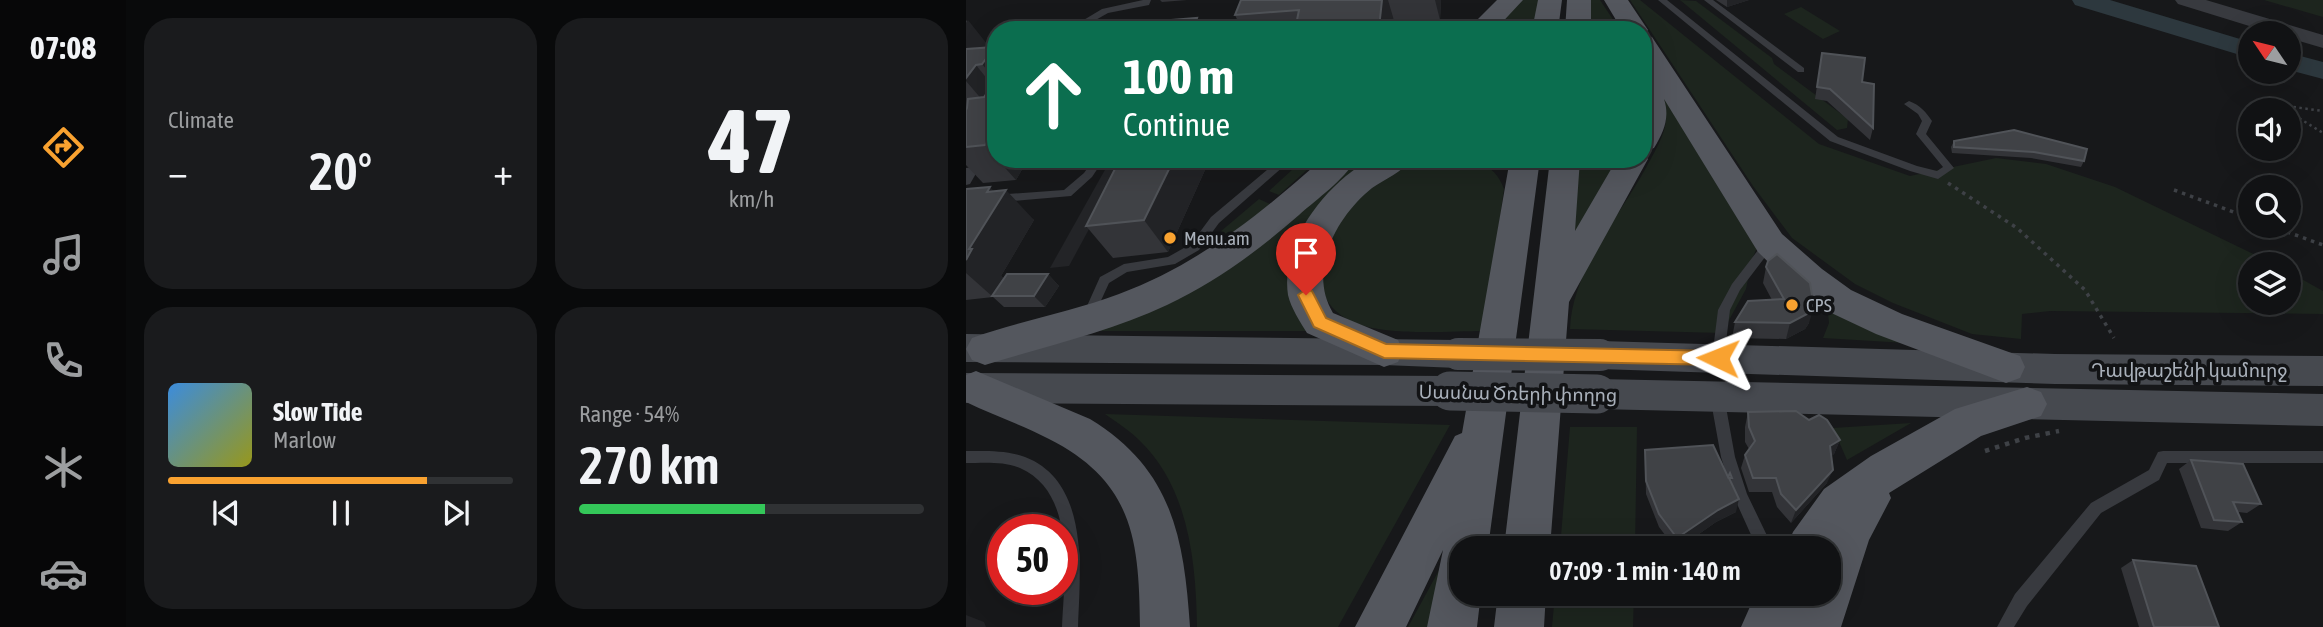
<!DOCTYPE html>
<html lang="en">
<head>
<meta charset="utf-8">
<style>
  body { margin:0; font-family:"Asap Condensed","Noto Sans Armenian",sans-serif; background:#1a1b1d; color:#f1f3f6; height:100vh; display:flex; flex-direction:column; font-size:26px; white-space:nowrap }
  * { box-sizing:border-box; margin:0 }
  p { font-size:23px; color:#9c9ea0 }
  .icon { flex:none; width:38px; height:38px; fill:none; stroke:currentColor; stroke-width:2; stroke-linecap:round; stroke-linejoin:round }
  .map { position:relative; flex:1; overflow:hidden }
  .panel { display:flex; flex-direction:column; gap:18px; padding:18px; background:#090a0b; width:840px }
  .panel>* { flex:none }
  .banner { position:absolute; left:21px; top:21px; width:665px; height:147px; border-radius:28px; box-shadow:0 7px 28px #0002,0 0 0 2px #303234; background:#0b6e4f; color:#fff; overflow:hidden }
  .needle { width:46px; rotate:305deg }
  .buttons { position:absolute; left:1272px; top:21px; display:grid; gap:14px }
  .buttons a { display:grid; place-items:center; width:63px; height:63px; border-radius:50%; background:#111214; box-shadow:0 7px 28px #0002,0 0 0 2px #303234; font-size:35px }
  .speed { position:absolute; left:21px; top:514px; display:flex; gap:14px; font-size:35px; font-weight:700; text-align:center }
  .speed>* { display:grid; place-content:center; width:91px; height:91px; border-radius:50%; background:#111214; box-shadow:0 7px 28px #0002,0 0 0 2px #303234; line-height:1 }
  .speed .limit { border:10px solid #d22; background:#fff; color:#111 }
  .pin { position:absolute; display:grid; place-items:center; width:60px; height:60px; color:#fff; margin:-72px -30px; border-radius:50% 50% 50% 0; rotate:-45deg; box-shadow:0 0 7px #0007 }
  .pin .icon { rotate:45deg }
  .me { position:absolute; width:77px; margin:-38px; rotate:272deg; stroke-linejoin:round; filter:drop-shadow(0 0 5px #0008) }
  .turn { display:flex; align-items:center; gap:24px; height:147px; padding:0 21px; font-size:32px }
  .turn .icon { width:91px; height:91px; stroke-width:2.5 }
  .turn b { display:block; font-size:49px; line-height:60px }
  .big { font-size:52px; font-weight:600; line-height:1.1 }
  .panel .card { flex:1; display:flex; flex-direction:column; justify-content:center; gap:10px; min-width:0; padding:0 24px; border-radius:28px; background:#1a1b1d }
  .panel .dial { align-items:center; gap:0 }
  .dial b { font-size:91px; line-height:1 }
  .song { display:flex; align-items:center; gap:21px }
  .cover { width:84px; height:84px; border-radius:10px; background:linear-gradient(135deg,hsl(210 70% 55%),hsl(60 70% 35%)) }
  .played { height:7px; border-radius:4px; background:linear-gradient(90deg,#f9a230 75%,#303234 75%) }
  .keys { display:flex; justify-content:space-around; direction:ltr }
  .heat { display:flex; justify-content:space-between; align-items:center; font-size:38px; direction:ltr }
  .charge { height:10px; border-radius:5px; background:linear-gradient(90deg,#34c759 54%,#303234 0) }
  .panel .tiles { flex:1; display:grid; gap:18px; grid-template-columns:repeat(2,1fr) }
  .trip { position:absolute; left:483px; top:536px; width:392px; height:70px; border-radius:28px; background:#111214; box-shadow:0 7px 28px #0002,0 0 0 2px #303234; font-weight:600; line-height:70px; text-align:center }
  main { display:flex; flex:1; min-height:0 }
  .tabs { display:flex; flex-direction:column; width:126px; justify-content:space-around; align-items:center; background:#070708; color:#9c9ea0 }
  .tabs .icon { width:49px; height:49px }
  .tabs .on { color:#f9a230 }
  .tabs b { font-size:32px; color:#f1f3f6 }
  .map>svg:first-child { display:block }
  .built { fill:#232427 }
  .green { fill:#1d251e }
  .lines { fill:none; stroke-linecap:round; stroke-linejoin:round }
  .river { fill:#2d383e; fill-rule:evenodd }
  .path-far2 { stroke:#3e4146; stroke-width:2.5; stroke-dasharray:2.5 3.5; stroke-linecap:butt }
  .path-far1 { stroke:#3e4146; stroke-width:3.5; stroke-dasharray:3.5 5; stroke-linecap:butt }
  .path { stroke:#3e4146; stroke-width:4.5; stroke-dasharray:4.5 6; stroke-linecap:butt }
  .service { fill:#383a3f; fill-rule:evenodd }
  .tertiary { fill:#383a3f; fill-rule:evenodd }
  .secondary { fill:#46494f; fill-rule:evenodd }
  .primary { fill:#54575e; fill-rule:evenodd }
  .secondary-bridge-far1 { stroke:#46494f; stroke-width:32 }
  .secondary-bridge { stroke:#46494f; stroke-width:39 }
  .wall { fill:#333438 }
  .shaded-wall { fill:#222326 }
  .building { fill:#404246; stroke:#505358; stroke-width:2 }
  .route { fill:#f9a230; stroke:#a2691f; stroke-width:2 }
  .poi-dot { fill:#f9a230; stroke:#121315; stroke-width:2.5 }
  .labels { text-anchor:middle; stroke-width:7; stroke-linejoin:round; paint-order:stroke }
  .poi-label { font-size:19px; fill:#a9b0ba; stroke:#121315; text-anchor:start }
  .street-label { font-size:19px; fill:#a9b0ba; stroke:#121315 }
</style>
</head>
<body>
<main>
<nav class="tabs">
<b>07:08</b>
<svg class="icon on" aria-label="directions" viewBox="0 0 24 24"><path d="M12 3l9 9-9 9-9-9zM9 14v-3h6M13 9l2 2-2 2"/></svg>
<svg class="icon" aria-label="music" viewBox="0 0 24 24"><path d="M9 18V5l10-2v13"/><circle cx="6" cy="18" r="3"/><circle cx="16" cy="16" r="3"/></svg>
<svg class="icon" aria-label="phone" viewBox="0 0 24 24"><path d="M5 4h4l2 5-3 2q2 4 5 5l2-3 5 2v4C11 20 4 13 5 4z"/></svg>
<svg class="icon" aria-label="climate" viewBox="0 0 24 24"><path d="M12 3v18M4 7l16 10M4 17L20 7"/></svg>
<svg class="icon" aria-label="car" viewBox="0 0 24 24"><path d="M5 17H2v-5l4-1 3-4h7l3 4 3 1v5h-3M9 17h6M6 11h13"/><circle cx="7" cy="17" r="2"/><circle cx="17" cy="17" r="2"/></svg>
</nav>
<section class="panel">
<div class="tiles">
<div class="card"><p>Climate</p>
<div class="heat"><a>−</a><b class="big">20°</b><a>+</a></div>
</div>
<div class="card dial"><b>47</b><p>km/h</p></div>
<div class="card">
<div class="song"><i class="cover"></i><div><b>Slow Tide</b><p>Marlow</p></div></div>
<div class="played"></div>
<div class="keys"><svg class="icon" aria-label="previous" viewBox="0 0 24 24"><path d="M18 5L8 12l10 7zM5 5v14"/></svg><svg class="icon" aria-label="pause" viewBox="0 0 24 24"><path d="M8 5v14M16 5v14"/></svg><svg class="icon" aria-label="next" viewBox="0 0 24 24"><path d="M6 5l10 7-10 7zM19 5v14"/></svg></div>
</div>
<div class="card"><p>Range · 54%</p><b class="big">270 km</b><div class="charge"></div></div>
</div>
</section>
<div class="map">
<svg width="1357" height="627" viewBox="0 0 1357 627">
  <rect width="100%" height="100%" fill="#17181a"/>
  <path class="built" d="M145,159h16l-58,107 -19,2z"/>
  <path class="green" d="M556,0h20l-5,30h-45z
    M623,0h11l20,30h-33z
    M664,0h10l179,144 91,32 86,-18 50,6 69,23 159,77h-24v39h39v-31l34,19v23l-273,-3 -28,3 -1,25 -49,-5 -79,-31 -38,-19 -63,-46 -39,-52z
    M714,0l16,1 76,57 2,6 74,55 -1,9 -10,2z
    M1298,0h59v17z
    M835,7l39,24 -17,8 -39,-25z
    M677,66l116,177 -7,16 -6,30 -24,44 -152,-4c2,-58 49,-112 77,-163 7,-13 20,-34 19,-50 -1,-9 -16,-35 -23,-41z
    M338,159h15l-40,36 -10,-4z
    M393,159h21l-64,60 -3,112h-217z
    M450,159c33,0 75,-8 88,30l-20,142c-36,0 -101,6 -133,-10 -40,-20 -33,-56 -17,-91 3,-7 6,-18 12,-24 16,-19 48,-38 70,-47z
    M613,159h41l-51,84z
    M293,199l11,5 -31,26 -30,19 11,-17z
    M861,304l79,39 -83,-5 6,-15z
    M139,414l345,11 -112,202h-141c-1,-64 -8,-140 -58,-187 -10,-10 -23,-18 -34,-26z
    M945,423l-64,37 -14,-32z
    M604,427h67l-2,121h-75z
    M490,539l-15,88h-33z
    M589,593h79l-1,34h-81z"/>
  <g class="lines">
    <path class="river" d="M1106,0h38l140,42v16l-175,-53z
      M1323,53l34,9v17l-34,-9z"/>
    <path class="path-far2" d="M1321,110l-8,-5 44,6
      M1323,112l34,21"/>
    <path class="path-far1" d="M982,183l69,45 68,62 29,48
      M1208,190l76,28
      M1305,226l52,19"/>
    <path class="path" d="M1019,451l40,-13 34,-7"/>
    <path class="service" d="M177,0h8l-2,5 -41,8 -30,17h-11l35,-21z
      M692,0h9l171,137 79,29 20,5 6,-4 -27,-33 6,-13 -4,-7 -14,-10 5,-3c11,4 17,11 23,20l-6,13 28,34 -16,11 -28,-8 -80,-30z
      M738,0h9l91,68v4h-6z
      M235,20l27,8 1,2c-11,0 -20,-4 -30,-4 -7,-1 -11,1 -17,-2l4,-3z
      M128,159h10l-12,18 -21,19 -105,9v-8l98,-7 20,-17z
      M314,159h12l-73,64 -20,27 -24,14 -48,8 -18,11 -16,35h-8l-2,-3 17,-38 24,-13 44,-7 23,-13 20,-27z
      M7,167l5,3 -8,14 -4,1v-17z
      M803,240l6,4 -35,46 -10,20 -6,48 -1,4 -5,1 -5,-1 -1,-4 6,-48 14,-26 33,-43z
      M751,390l5,2 2,4 11,61 12,37 26,54h-16l-24,-53 -12,-38 -11,-61 2,-4z
      M0,451c20,0 40,-1 59,6 65,25 55,114 53,170h-16c2,-50 15,-134 -42,-159 -16,-7 -37,-5 -54,-5z
      M1197,451h160v12h-156l-8,17 -58,33 -74,93 -13,21h-17l18,-33 76,-91 58,-33 9,-18z"/>
    <path class="tertiary" d="M1209,0h31l117,35v13l-34,-10v-5h-17l-94,-29z"/>
    <path class="secondary" d="M0,334l492,6 12,4 5,10 -5,10 -12,4 -74,-3 -418,-3z
      M634,341l455,13 268,2v30l-268,-2 -455,-15 -12,-4 -5,-10 5,-10z
      M0,373l484,3 13,4 5,11 -5,11 -13,4 -484,-3z
      M631,379l726,15v32l-726,-17 -13,-4 -5,-11 5,-11z"/>
    <path class="primary" d="M531,0h26l-28,30h-28z
      M572,0h24l-4,30h-26z
      M601,0h24v30h-26z
      M638,0h24l20,30 -4,5 8,2 130,197 40,35 29,21 51,24 118,42 5,11 -5,11 -14,5 -130,-49 -51,-24 -29,-21 -38,-37 -94,-153c6,18 0,33 -10,49l-11,3v-73l10,2 -10,-15v-35h-21z
      M678,152l4,7 -79,143 -19,246h-46l46,-389h30l-5,72 42,-72h26z
      M356,159h34c-13,22 -38,39 -57,56 -40,35 -83,67 -132,90 -57,27 -121,41 -182,60l-13,-5 -6,-11 6,-11c48,-17 99,-26 147,-44 78,-29 142,-80 203,-135z
      M405,159h40c-8,13 -26,20 -39,29 -35,28 -65,82 -39,125l65,27 5,11 -5,11 -14,5 -77,-34c-7,-11 -16,-25 -19,-38 -8,-54 39,-112 83,-136z
      M544,159h30l-52,389h-27v45h20l-4,34h-50l16,-77 -37,77h-51l100,-191 7,-3z
      M10,371l114,48c82,50 94,118 100,208h-50c-1,-86 -6,-145 -91,-188 -27,-14 -56,-24 -83,-37v-27z
      M1061,387l14,5 6,12 -6,12 -60,20 -92,57 2,5 -22,42 -28,87h-50l4,-13 -4,13h-50l15,-34h73v-45h-43l7,-16 31,-43 47,-33 84,-47z
      M532,593h48l-2,34h-50z"/>
    <path class="secondary-bridge-far1" d="M492,354l142,1"/>
    <path class="secondary-bridge" d="M484,391l147,3"/>
  </g>
  <path class="wall" d="M194,0h27l-25,2z
    M275,0h200l-1,20 -46,4 -1,-7 -1,13h-150l-7,-15z
    M750,0h33l-22,7z
    M0,20l24,28 6,1v110h32l-12,21 -33,3 -17,-18z
    M856,53l40,29 11,46 -3,12 -43,-39 -12,-2z
    M1048,130l70,31 -3,6 -50,-9 -79,-5 -1,-6 3,-6z
    M154,159h90l-42,93 -55,6 -27,-32z
    M0,189l28,2 40,29 -33,56 2,2 -3,6 48,-10 11,12 -14,21h-41l-11,-10 -27,3z
    M800,267l43,56 -4,6 -19,10 -54,-1 3,-16 37,-22 -9,-17z
    M782,412l92,28 -6,14 -3,2 -4,27 -36,40 -14,-16 -5,-15h-23l-8,-24 4,-13 4,-6 -4,-7v-15z
    M679,450l87,28 -1,5 5,29 -20,10 -37,26h-4l-16,-21 -13,-33z
    M1225,460l70,44 -14,9 -9,-1 4,10 -14,9 -27,-3 -22,-59z
    M1167,560l86,67h-80l-18,-59z"/>
  <path class="shaded-wall" d="M416,0h6l5,17 -1,13h-12z
    M469,0h6l-1,20z
    M761,0h22l-22,7z
    M231,18l6,12h-11z
    M2,20l23,29 -15,16 20,25 -6,19 -24,-28v-58z
    M29,47l1,2v32l-14,-17z
    M30,128v30l-11,-13z
    M31,159h31l-12,21z
    M208,159h36l-42,93 -24,-32z
    M24,187l11,12 5,-9 28,30 -33,56 2,2 -9,18h-2l1,1 -27,-24v-13l3,-11 18,-57z
    M82,274l11,12 -14,21 -11,-11z
    M848,307l-5,16 -4,6 -19,10 4,-16z
    M874,440l-6,14 -10,6 6,-14z
    M867,470l-6,13 -36,40 5,-13z
    M773,499l-3,13 -20,10 -37,26h-3l1,-10 41,-28z
    M0,615l18,7 2,5h-20z"/>
  <path class="building" d="M275,0h141l-3,28 -19,2h-65l4,-20 -64,5z
    M231,18l-5,12h-96l2,-4z
    M29,47l-13,17 -6,1 -10,13v-29z
    M856,53l43,5 -3,24 12,2 -1,44 -43,-39 -13,-2z
    M30,81v47l-11,17 -19,2v-37l1,-2 1,-9 16,-2z
    M1048,130l73,19 -3,12 -50,-9 -80,-5v-6z
    M154,159h54l-30,61 -58,6z
    M24,187l-3,5 19,-2 -37,59h3l-6,11v-71z
    M811,254l33,29 4,24 -5,6 -19,10 -55,-1 13,-21 36,-2 -18,-32 2,-6z
    M41,274h41l-14,22h-42z
    M830,411l13,9 10,-5 8,5 13,20 -10,6 3,24 -37,40 -15,-16 -5,-16h-23l-8,-23 10,-14 -6,-14 -1,-15z
    M747,445l15,32 2,-4 2,5h-3l10,21 -21,11 -41,28 -18,-24 -13,-33 -1,-31z
    M1225,460l52,4 18,40 -28,-2 9,20 -28,-2z
    M1167,560l63,6 23,61h-65z"/>
  <path class="route" d="M340,289l6,2 14,27 60,26 332,7 6,2 2,5 -2,5 -6,2 -334,-7 -70,-31 -16,-32z"/>
  <g class="poi-dot">
    <circle cx="204" cy="238" r="7"/>
    <circle cx="826" cy="305" r="7"/>
  </g>
  <g class="labels">
    <g class="poi-label">
      <text x="218" y="245">Menu.am</text>
      <text x="840" y="312">CPS</text>
    </g>
    <g class="street-label">
      <text x="1223" y="377">Դավթաշենի կամուրջ</text>
      <text transform="translate(552 393) rotate(1)" y="7">Սասնա Ծռերի փողոց</text>
    </g>
  </g>
</svg>
<div class="buttons">
<a><svg class="needle" viewBox="-14 -14 28 28"><path d="M0-13l5 13h-10z" fill="#e53935"/><path d="M0 13l5-13h-10z" fill="#9c9ea0"/></svg></a>
<a><svg class="icon" aria-label="sound" viewBox="0 0 24 24"><path d="M4 9h4l5-4v14l-5-4H4zM17 9q2 3 0 6"/></svg></a>
<a><svg class="icon" aria-label="search" viewBox="0 0 24 24"><circle cx="10" cy="10" r="6"/><path d="M15 15l6 6"/></svg></a>
<a><svg class="icon" aria-label="layers" viewBox="0 0 24 24"><path d="M12 4l9 5-9 5-9-5zM3 14l9 5 9-5"/></svg></a>
</div>
<div class="speed"><div class="limit">50</div></div>
<div class="pin" style="left:340px;top:295px;background:#d93025"><svg class="icon" aria-label="arrive" viewBox="0 0 24 24"><path d="M6 21V4h12l-3 4 3 4H6"/></svg></div>
<svg class="me" style="left:752px;top:358px" viewBox="-20 -20 40 40"><path d="M0-17L14 15 0 8-14 15z" fill="#f9a230" stroke="#fff" stroke-width="4"/></svg>
<div class="trip">07:09 · 1 min · 140 m</div>
<div class="banner">
<div class="turn"><svg class="icon" aria-label="ahead" viewBox="0 0 24 24"><path d="M12 20V5M6 11l6-6 6 6"/></svg><div><b>100 m</b>Continue</div></div>
</div>
</div>
</main>
</body>
</html>
